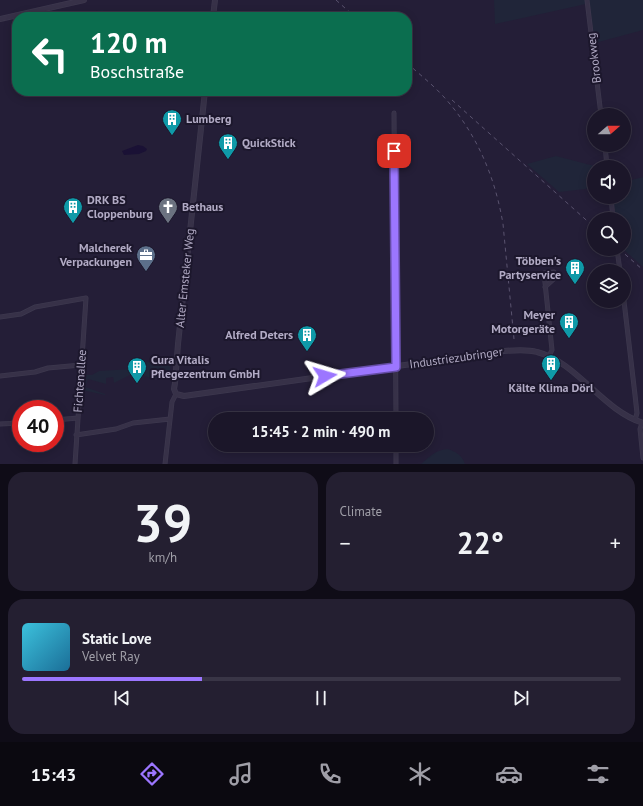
<!DOCTYPE html>
<html lang="en">
<head>
<meta charset="utf-8">
<style>
  body { margin:0; font-family:"PT Sans",sans-serif; background:#241f31; color:#f1f3f6; height:100vh; display:flex; flex-direction:column; font-size:15px; white-space:nowrap }
  * { box-sizing:border-box; margin:0 }
  p { font-size:13px; color:#a09fa8 }
  .icon { flex:none; width:22px; height:22px; fill:none; stroke:currentColor; stroke-width:2; stroke-linecap:round; stroke-linejoin:round }
  .map { position:relative; height:464px; overflow:hidden }
  .drawer { display:flex; flex-direction:column; gap:8px; padding:8px; background:#0f0c17; flex:1 }
  .drawer>* { flex:none }
  .guide { position:absolute; left:12px; top:12px; width:400px; height:84px; border-radius:16px; box-shadow:0 2px 10px #0003,0 0 0 1px #393546; background:#0b6e4f; color:#fff; overflow:hidden }
  .needle { width:26px; rotate:70deg }
  .tools { position:absolute; left:587px; top:108px; display:grid; gap:8px }
  .tools a { display:grid; place-items:center; width:44px; height:44px; border-radius:50%; background:#1b1629; box-shadow:0 2px 10px #0003,0 0 0 1px #393546; font-size:20px }
  .speed { position:absolute; left:12px; top:400px; display:flex; gap:8px; font-size:20px; font-weight:700; text-align:center }
  .speed>* { display:grid; place-content:center; width:52px; height:52px; border-radius:50%; background:#1b1629; box-shadow:0 2px 10px #0003,0 0 0 1px #393546; line-height:1 }
  .speed .limit { border:6px solid #d22; background:#fff; color:#111 }
  .pin { position:absolute; display:grid; place-items:center; width:34px; height:34px; color:#fff; margin:-17px; border-radius:8px; box-shadow:0 2px 6px #0006 }
  .me { position:absolute; width:44px; margin:-22px; rotate:83deg; stroke-linejoin:round; filter:drop-shadow(0 0 3px #0008) }
  .turn { display:flex; align-items:center; gap:14px; height:84px; padding:0 12px; font-size:18px }
  .turn .icon { width:52px; height:52px; stroke-width:2.5 }
  .turn b { display:block; font-size:28px; line-height:34px }
  .big { font-size:30px; font-weight:700; line-height:1.1 }
  .drawer .widget { flex:1; display:flex; flex-direction:column; justify-content:center; gap:6px; min-width:0; padding:0 14px; border-radius:16px; background:#241f31 }
  .drawer .dial { align-items:center; gap:0 }
  .dial b { font-size:52px; line-height:1 }
  .song { display:flex; align-items:center; gap:12px }
  .cover { width:48px; height:48px; border-radius:6px; background:linear-gradient(135deg,hsl(190 70% 55%),hsl(200 70% 35%)) }
  .played { height:4px; border-radius:2px; background:linear-gradient(90deg,#9c76ff 30%,#393546 30%) }
  .keys { display:flex; justify-content:space-around; direction:ltr }
  .heat { display:flex; justify-content:space-between; align-items:center; font-size:22px; direction:ltr }
  .drawer .tiles { flex:1; display:grid; gap:8px; grid-template-columns:1fr 1fr }
  .widget:last-child { grid-column:span 2 }
  .trip { position:absolute; left:208px; top:412px; width:226px; height:40px; border-radius:20px; background:#1b1629; box-shadow:0 2px 10px #0003,0 0 0 1px #393546; font-weight:700; line-height:40px; text-align:center }
  .tabs { display:flex; height:64px; justify-content:space-around; align-items:center; background:#0b0910; color:#a09fa8 }
  .tabs .icon { width:28px; height:28px }
  .tabs .current { color:#9c76ff }
  .tabs b { font-size:18px; color:#f1f3f6 }
  .map>svg:first-child { display:block }
  .green { fill:#202539 }
  .water { fill:#1a1135 }
  .lines { fill:none; stroke-linecap:round; stroke-linejoin:round }
  .minor-casing { stroke:#3d384e; stroke-width:5 }
  .tertiary-casing { stroke:#3d384e; stroke-width:6 }
  .minor { stroke:#373148; stroke-width:3.5 }
  .tertiary { stroke:#373148; stroke-width:4.5 }
  .rail { stroke:#5a536f; stroke-width:1; stroke-dasharray:4 4; stroke-linecap:butt }
  .route-casing { stroke:#654da6; stroke-width:10 }
  .route { stroke:#9c76ff; stroke-width:7 }
  .labels { text-anchor:middle; stroke-width:4; stroke-linejoin:round; paint-order:stroke }
  .street-label { font-size:12px; fill:#b2abc5; stroke:#1c172c }
  .poi-label { font-size:12px; font-weight:bold; fill:#b2abc5; stroke:#1c172c; text-anchor:start }
</style>
</head>
<body>
<div class="map">
<svg width="643" height="464" viewBox="0 0 643 464">
  <rect width="100%" height="100%" fill="#241e37"/>
  <path class="green" d="M494,0h91l1,4 -91,20z
    M589,0h54v30l-48,13z
    M103,10v7h-45z
    M42,91h17v3l-18,3z
    M556,156l42,11h-4v21l-35,4 -32,-28z
    M643,177v90l-20,-18 1,-30h-8l-3,-22h11v-15z
    M171,361l-1,10h-11l-1,7h-8l-18,-7 -2,4 -16,8 -1,-6 -7,1v6l-18,-5 -3,8 20,7v1l-23,-5 1,-15h9l7,-4 32,-2v-6z
    M447,449c8,2 15,6 18,15h-44c8,-7 15,-14 26,-15z"/>
  <path class="water" d="M138,145l5,1 4,3 -1,2 -7,3 -15,1 -2,-4z"/>
  <g class="lines">
    <defs>
      <path id="minor" d="M587,0l14,115
        M394,113l2,306
        M605,145l2,22
        M611,197l2,22
        M617,249l3,22
        M545,287l10,-9 -1,-6 -10,1 8,77 -3,6
        M624,301l11,94 2,18 -2,7
        M0,317l21,-3 14,-7 51,-9 -11,166
        M0,376l35,-4 13,-4 33,-3
        M55,420l23,-2
        M642,423l-2,6 3,29
        M0,424l21,-1
        M76,435l40,-6 17,-6 37,-4
        M396,445v19
        M165,464l7,-62 4,-8"/>
      <path id="tertiary" d="M213,17l2,-17
        M0,19l84,-19
        M205,91l-27,253 -3,39 -1,6 2,5 8,2 320,-45c11,-1 23,-2 33,1 40,10 65,58 106,71"/>
    </defs>
    <use href="#minor" class="minor-casing"/>
    <use href="#tertiary" class="tertiary-casing"/>
    <use href="#minor" class="minor"/>
    <use href="#tertiary" class="tertiary"/>
    <path class="rail" d="M336,0l19,17
      M407,63c12,11 25,21 36,33 33,36 52,80 60,128l11,115
      M452,100l142,127
      M619,249l24,21"/>
  </g>
  <g class="lines">
    <defs>
      <path id="route" d="M325,376l71,-9 -2,-216"/>
    </defs>
    <use href="#route" class="route-casing"/>
    <use href="#route" class="route"/>
  </g>
  <defs>
    <symbol id="building-pin" viewBox="-11 -11 22 30"><path d="M0 17L-7.5 6A9.5 9.5 0 1 1 7.5 6Z" fill="#0f9aa8" stroke="#1c172c"/><path d="M-4-6H4V6H1V3H-1V6H-4ZM-2.5-4.3h1.7v1.8h-1.7ZM.8-4.3h1.7v1.8H.8ZM-2.5-1h1.7V.8h-1.7ZM.8-1h1.7V.8H.8Z" fill="#fff"/></symbol>
    <symbol id="church-pin" viewBox="-11 -11 22 30"><path d="M0 17L-7.5 6A9.5 9.5 0 1 1 7.5 6Z" fill="#6b7280" stroke="#1c172c"/><path d="M-1.2-6h2.4v3.5h3.3v2.4h-3.3V6h-2.4V-.1h-3.3v-2.4h3.3Z" fill="#fff"/></symbol>
    <symbol id="office-pin" viewBox="-11 -11 22 30"><path d="M0 17L-7.5 6A9.5 9.5 0 1 1 7.5 6Z" fill="#5c6f8a" stroke="#1c172c"/><path d="M-6-3h4V-5.5h4V-3h4V5H-6ZM-1-4.5V-3h2v-1.5ZM-6 0V1H6V0Z" fill="#fff"/></symbol>
  </defs>
  <g fill-rule="evenodd">
    <use href="#building-pin" x="161" y="108" width="22" height="30"/>
    <use href="#building-pin" x="217" y="132" width="22" height="30"/>
    <use href="#building-pin" x="62" y="196" width="22" height="30"/>
    <use href="#church-pin" x="157" y="196" width="22" height="30"/>
    <use href="#office-pin" x="135" y="244" width="22" height="30"/>
    <use href="#building-pin" x="564" y="257" width="22" height="30"/>
    <use href="#building-pin" x="558" y="311" width="22" height="30"/>
    <use href="#building-pin" x="296" y="324" width="22" height="30"/>
    <use href="#building-pin" x="540" y="353" width="22" height="30"/>
    <use href="#building-pin" x="126" y="356" width="22" height="30"/>
  </g>
  <g class="labels">
    <g class="street-label">
      <text transform="translate(594 58) rotate(-97)" y="4">Brookweg</text>
      <text transform="translate(185 278) rotate(-84)" y="4">Alter Emsteker Weg</text>
      <text transform="translate(456 358) rotate(-8)" y="4">Industriezubringer</text>
      <text transform="translate(80 381) rotate(-86)" y="4">Fichtenallee</text>
    </g>
    <g class="poi-label">
      <text x="186" y="123">Lumberg</text>
      <text x="242" y="147">QuickStick</text>
      <text x="87" y="204">DRK BS<tspan x="87" dy="14">Cloppenburg</tspan></text>
      <text x="182" y="211">Bethaus</text>
      <text x="132" y="252" text-anchor="end">Malcherek<tspan x="132" dy="14">Verpackungen</tspan></text>
      <text x="561" y="265" text-anchor="end">Többen's<tspan x="561" dy="14">Partyservice</tspan></text>
      <text x="555" y="319" text-anchor="end">Meyer<tspan x="555" dy="14">Motorgeräte</tspan></text>
      <text x="293" y="339" text-anchor="end">Alfred Deters</text>
      <text x="151" y="364">Cura Vitalis<tspan x="151" dy="14">Pflegezentrum GmbH</tspan></text>
      <text x="551" y="392" text-anchor="middle">Kälte Klima Dörl</text>
    </g>
  </g>
</svg>
<div class="tools">
<a><svg class="needle" viewBox="-14 -14 28 28"><path d="M0-13l5 13h-10z" fill="#e53935"/><path d="M0 13l5-13h-10z" fill="#a09fa8"/></svg></a>
<a><svg class="icon" aria-label="sound" viewBox="0 0 24 24"><path d="M4 9h4l5-4v14l-5-4H4zM17 9q2 3 0 6"/></svg></a>
<a><svg class="icon" aria-label="search" viewBox="0 0 24 24"><circle cx="10" cy="10" r="6"/><path d="M15 15l6 6"/></svg></a>
<a><svg class="icon" aria-label="layers" viewBox="0 0 24 24"><path d="M12 4l9 5-9 5-9-5zM3 14l9 5 9-5"/></svg></a>
</div>
<div class="speed"><div class="limit">40</div></div>
<div class="pin" style="left:394px;top:151px;background:#d93025"><svg class="icon" aria-label="arrive" viewBox="0 0 24 24"><path d="M6 21V4h12l-3 4 3 4H6"/></svg></div>
<svg class="me" style="left:325px;top:376px" viewBox="-20 -20 40 40"><path d="M0-17L14 15 0 8-14 15z" fill="#9c76ff" stroke="#fff" stroke-width="4"/></svg>
<div class="trip">15:45 · 2 min · 490 m</div>
<div class="guide">
<div class="turn"><svg class="icon" aria-label="left" viewBox="0 0 24 24"><path d="M17 20v-9H6M10 6l-5 5 5 5"/></svg><div><b>120 m</b>Boschstraße</div></div>
</div>
</div>
<section class="drawer">
<div class="tiles">
<div class="widget dial"><b>39</b><p>km/h</p></div>
<div class="widget"><p>Climate</p>
<div class="heat"><a>−</a><b class="big">22°</b><a>+</a></div>
</div>
<div class="widget">
<div class="song"><i class="cover"></i><div><b>Static Love</b><p>Velvet Ray</p></div></div>
<div class="played"></div>
<div class="keys"><svg class="icon" aria-label="previous" viewBox="0 0 24 24"><path d="M18 5L8 12l10 7zM5 5v14"/></svg><svg class="icon" aria-label="pause" viewBox="0 0 24 24"><path d="M8 5v14M16 5v14"/></svg><svg class="icon" aria-label="next" viewBox="0 0 24 24"><path d="M6 5l10 7-10 7zM19 5v14"/></svg></div>
</div>
</div>
</section>
<nav class="tabs">
<b>15:43</b>
<svg class="icon current" aria-label="directions" viewBox="0 0 24 24"><path d="M12 3l9 9-9 9-9-9zM9 14v-3h6M13 9l2 2-2 2"/></svg>
<svg class="icon" aria-label="music" viewBox="0 0 24 24"><path d="M9 18V5l10-2v13"/><circle cx="6" cy="18" r="3"/><circle cx="16" cy="16" r="3"/></svg>
<svg class="icon" aria-label="phone" viewBox="0 0 24 24"><path d="M5 4h4l2 5-3 2q2 4 5 5l2-3 5 2v4C11 20 4 13 5 4z"/></svg>
<svg class="icon" aria-label="climate" viewBox="0 0 24 24"><path d="M12 3v18M4 7l16 10M4 17L20 7"/></svg>
<svg class="icon" aria-label="car" viewBox="0 0 24 24"><path d="M5 17H2v-5l4-1 3-4h7l3 4 3 1v5h-3M9 17h6M6 11h13"/><circle cx="7" cy="17" r="2"/><circle cx="17" cy="17" r="2"/></svg>
<svg class="icon" aria-label="filters" viewBox="0 0 24 24"><path d="M4 7h16M4 17h16"/><circle cx="9" cy="7" r="2"/><circle cx="15" cy="17" r="2"/></svg>
</nav>
</body>
</html>
